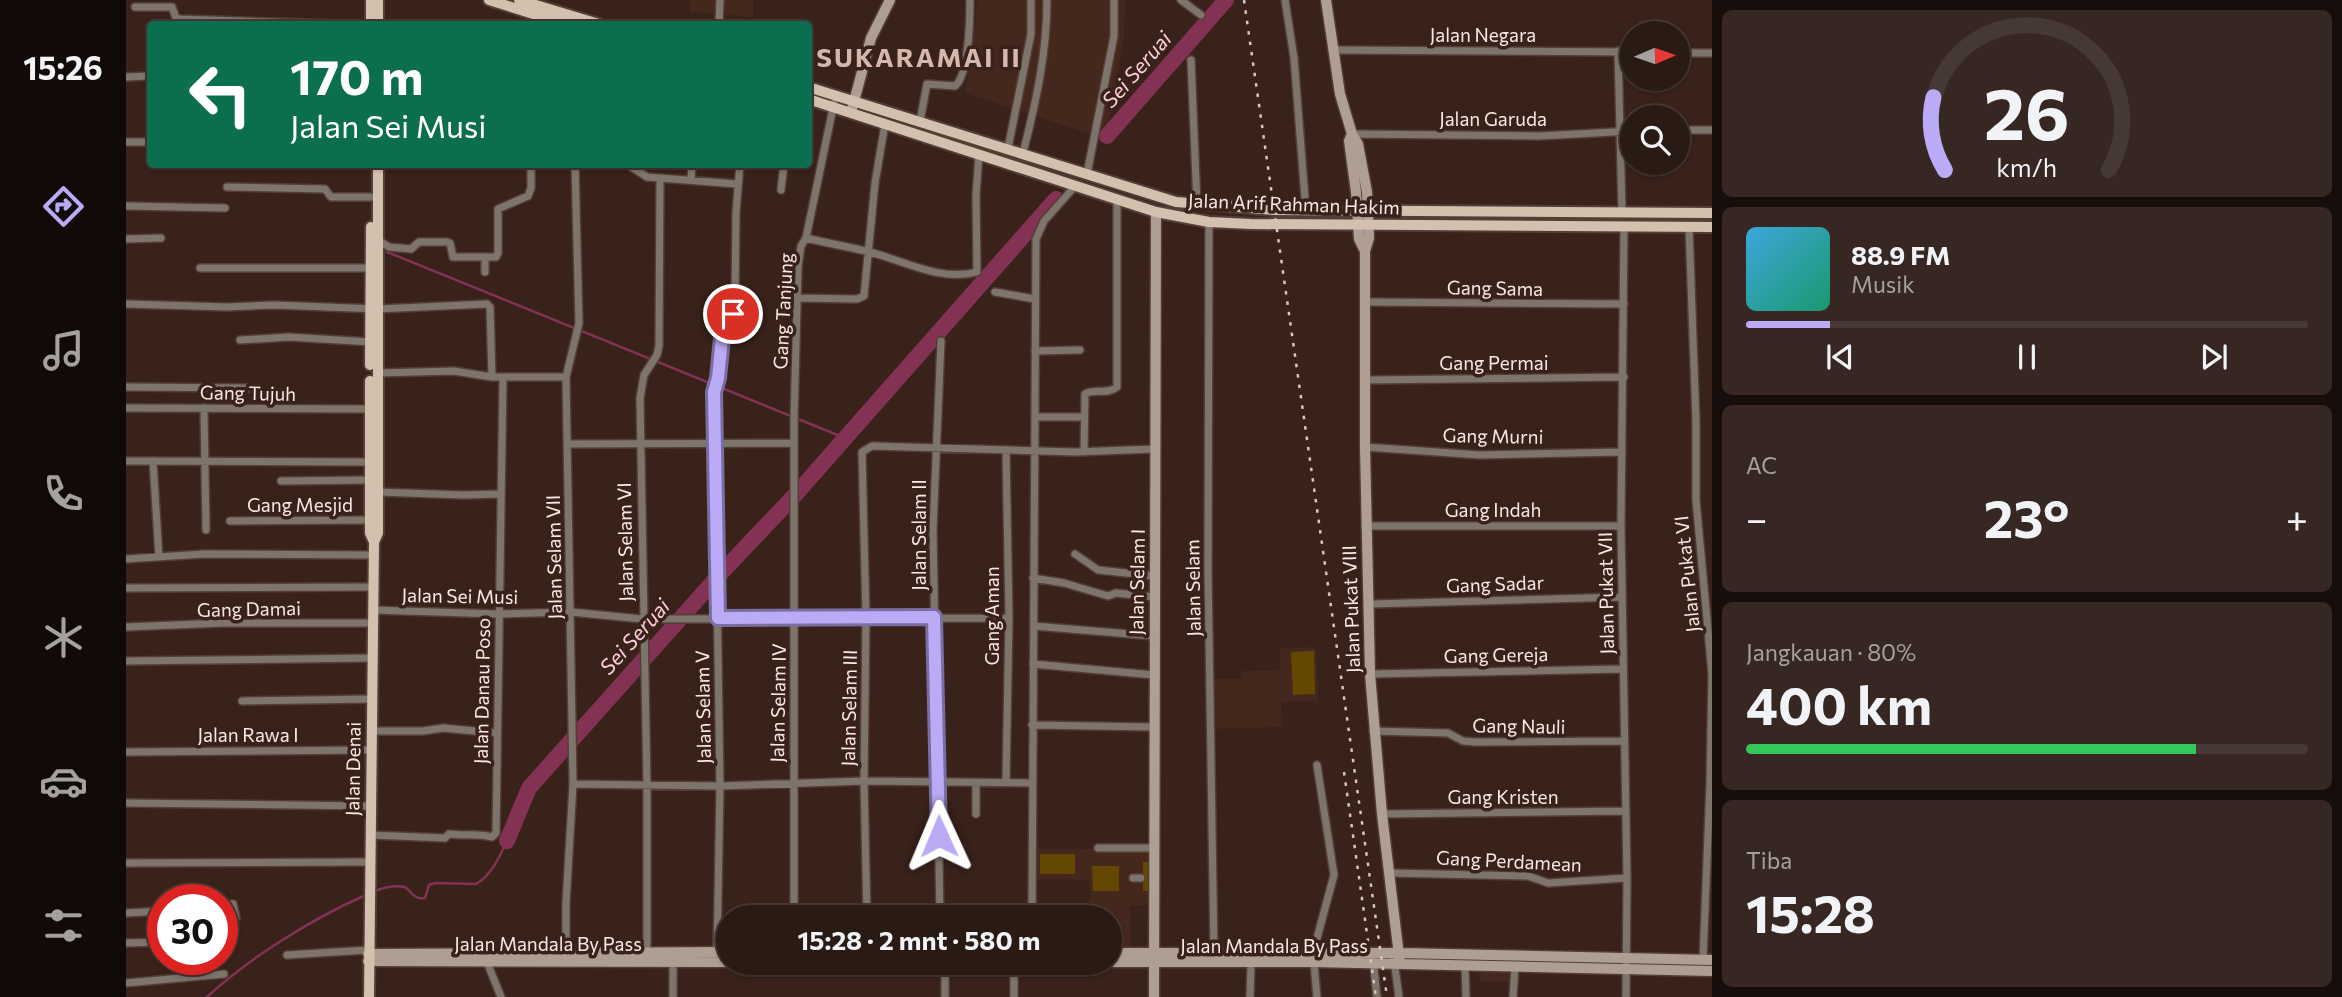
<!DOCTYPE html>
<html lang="id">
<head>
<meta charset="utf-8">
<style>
  body { margin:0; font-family:Commissioner,sans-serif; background:#362722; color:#f1f3f6; height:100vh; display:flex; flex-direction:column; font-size:26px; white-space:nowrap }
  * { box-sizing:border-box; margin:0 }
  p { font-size:23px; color:#a5a1a0 }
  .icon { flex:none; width:38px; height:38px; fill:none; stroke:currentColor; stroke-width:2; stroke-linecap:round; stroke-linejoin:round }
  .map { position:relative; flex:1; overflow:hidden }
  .sheet { display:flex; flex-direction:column; gap:10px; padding:10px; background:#170e0b; width:630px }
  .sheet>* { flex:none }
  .guide { position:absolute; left:21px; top:21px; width:665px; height:147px; border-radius:7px; box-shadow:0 2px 5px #0004,0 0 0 2px #463834; background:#0b6e4f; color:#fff; overflow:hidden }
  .needle { width:46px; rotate:88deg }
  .buttons { position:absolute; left:1494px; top:21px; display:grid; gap:14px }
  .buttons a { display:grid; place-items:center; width:70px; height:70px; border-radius:50%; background:#2a1a14; box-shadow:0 2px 5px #0004,0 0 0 2px #463834; font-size:35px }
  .speed { position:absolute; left:21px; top:884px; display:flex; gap:14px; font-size:35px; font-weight:700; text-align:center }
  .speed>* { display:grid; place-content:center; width:91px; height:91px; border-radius:50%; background:#2a1a14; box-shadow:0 2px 5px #0004,0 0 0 2px #463834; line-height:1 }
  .speed .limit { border:10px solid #d22; background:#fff; color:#111 }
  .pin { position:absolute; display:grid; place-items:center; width:60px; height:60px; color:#fff; margin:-30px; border:4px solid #fff; border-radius:50%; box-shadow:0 2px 7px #0007 }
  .me { position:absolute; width:77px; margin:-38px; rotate:359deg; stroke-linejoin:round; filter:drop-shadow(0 0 5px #0008) }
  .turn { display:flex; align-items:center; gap:24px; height:147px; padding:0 28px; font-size:32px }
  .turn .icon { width:91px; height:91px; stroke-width:2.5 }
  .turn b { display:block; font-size:49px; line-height:60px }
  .big { font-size:52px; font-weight:700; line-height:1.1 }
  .sheet .card { flex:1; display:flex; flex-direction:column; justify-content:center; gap:10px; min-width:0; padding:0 24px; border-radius:10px; background:#362722 }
  .sheet .dial { align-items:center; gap:0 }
  .dial svg { height:182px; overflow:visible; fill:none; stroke:#463834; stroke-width:7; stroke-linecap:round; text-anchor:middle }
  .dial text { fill:#f1f3f6; stroke:none }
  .song { display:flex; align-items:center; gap:21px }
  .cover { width:84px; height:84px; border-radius:10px; background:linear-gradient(135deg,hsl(200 70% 55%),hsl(160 70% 35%)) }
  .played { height:7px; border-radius:4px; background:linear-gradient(90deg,#bbaaf6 15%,#463834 15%) }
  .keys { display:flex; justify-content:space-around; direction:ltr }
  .heat { display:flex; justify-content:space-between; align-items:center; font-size:38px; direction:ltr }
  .charge { height:10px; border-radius:5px; background:linear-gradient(90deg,#34c759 80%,#463834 0) }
  .trip { position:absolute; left:590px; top:905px; width:406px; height:70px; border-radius:35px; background:#2a1a14; box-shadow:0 2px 5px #0004,0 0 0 2px #463834; font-weight:700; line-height:70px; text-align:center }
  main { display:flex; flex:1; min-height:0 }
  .tab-bar { display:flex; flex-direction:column; width:126px; justify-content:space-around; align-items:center; background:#110a08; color:#a5a1a0 }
  .tab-bar .icon { width:49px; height:49px }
  .tab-bar .on { color:#bbaaf6 }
  .tab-bar b { font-size:32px; color:#f1f3f6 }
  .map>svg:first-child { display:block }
  .built { fill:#45281d }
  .green { fill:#644800 }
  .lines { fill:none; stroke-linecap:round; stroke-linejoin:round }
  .stream { stroke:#843253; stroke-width:2.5 }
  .river { stroke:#843253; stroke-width:16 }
  .street-casing { stroke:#533e36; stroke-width:10 }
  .secondary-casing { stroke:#533e36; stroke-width:13 }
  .primary-casing { stroke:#533e36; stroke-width:14 }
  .street { stroke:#7d746c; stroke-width:7 }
  .secondary { stroke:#ae9f92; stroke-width:10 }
  .primary { stroke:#d4c0af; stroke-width:10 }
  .rail { stroke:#d8c7c1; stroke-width:2.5; stroke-dasharray:3.5 7; stroke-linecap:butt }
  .route-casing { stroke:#7a6ea0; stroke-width:18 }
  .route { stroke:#bbaaf6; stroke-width:12 }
  .labels { text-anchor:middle; stroke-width:7; stroke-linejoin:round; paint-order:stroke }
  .street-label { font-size:19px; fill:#f8e8e3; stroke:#38221a }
  .water-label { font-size:21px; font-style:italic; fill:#feccdb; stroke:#38221a }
  .district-label { font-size:26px; font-weight:bold; letter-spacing:2px; fill:#d5b7ac; stroke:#38221a }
</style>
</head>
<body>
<main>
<nav class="tab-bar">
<b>15:26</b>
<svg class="icon on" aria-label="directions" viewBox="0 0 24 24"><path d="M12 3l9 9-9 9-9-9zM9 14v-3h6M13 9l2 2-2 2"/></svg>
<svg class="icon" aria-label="music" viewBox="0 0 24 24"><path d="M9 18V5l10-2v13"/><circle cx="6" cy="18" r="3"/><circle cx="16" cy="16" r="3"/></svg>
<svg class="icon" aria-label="phone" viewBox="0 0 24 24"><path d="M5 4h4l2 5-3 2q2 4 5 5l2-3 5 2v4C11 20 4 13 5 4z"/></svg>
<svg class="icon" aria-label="climate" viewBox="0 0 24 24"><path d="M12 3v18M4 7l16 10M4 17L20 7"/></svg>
<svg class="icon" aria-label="car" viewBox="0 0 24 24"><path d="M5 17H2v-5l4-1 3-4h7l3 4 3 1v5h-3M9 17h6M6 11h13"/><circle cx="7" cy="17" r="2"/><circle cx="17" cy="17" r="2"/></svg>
<svg class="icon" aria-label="filters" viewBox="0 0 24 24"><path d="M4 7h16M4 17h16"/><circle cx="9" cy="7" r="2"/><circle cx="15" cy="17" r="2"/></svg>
</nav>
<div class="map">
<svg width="1586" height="997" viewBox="0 0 1586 997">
  <rect width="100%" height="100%" fill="#38221a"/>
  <path class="built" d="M564,0h63v17l-63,-5z
    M851,0h148l-1,37 -18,102 -141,-46 10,-67z
    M1190,647l2,54 -37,1 1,25 -67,2 -1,-50h28v-8l38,-1v-22z
    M908,849h116v56l-20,1v41h-20v-30h-20v-37l-56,-1z
    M1387,967v15h-33v-14z"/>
  <path class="green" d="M1188,651l1,43 -22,1 -2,-43z
    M914,854h35v20h-35z
    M1017,862h7v29h-7z
    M966,866h27v25h-26z"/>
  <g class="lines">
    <path class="stream" d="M261,252l458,186
      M249,891c11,-4 19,-6 30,-4 8,6 9,13 20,11l4,-13 6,-2 41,1c15,-8 24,-28 31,-43
      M81,997c42,-39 106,-79 159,-102"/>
    <path class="river" d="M981,136l119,-136
      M381,841l22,-53 192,-215 74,-78 261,-296"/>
    <defs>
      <path id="street" d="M1055,0l20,15
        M1159,0l9,58 12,153
        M9,7h37l4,11 4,1 155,5
        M593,24l1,-24
        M1207,50l300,2
        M1492,51l4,162
        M1552,53h34
        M1065,60l6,145
        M0,77l24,-1
        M794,121l7,-37 28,2c14,-11 15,-68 15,-86
        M1552,130h34
        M1226,134l187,2 94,-5
        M0,142h24
        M882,148l23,-114v-34
        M897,153c13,-51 24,-100 24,-153
        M501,164l20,13 90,7
        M961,174l27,-138v-36
        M565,180l1,-16
        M101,187l98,2 6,8h40
        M655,190l3,-26
        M0,206l99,2
        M1083,222l-1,348 6,383
        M1498,227l-3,299 6,352 -1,119
        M1563,227l7,194v79l16,174 -2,109 -7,177
        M680,238c21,5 43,9 64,14 34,9 72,30 107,20l-1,-77 3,-41
        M0,239l35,-1
        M252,240l11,7 22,2 8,-7h28l3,1 3,14h32
        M74,268h171
        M359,272v-15h11l2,-4v-44l30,-13 3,-8v-24
        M869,292l40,7
        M671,298l60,1 7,-3 11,-113 10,-59
        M1239,302l259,2
        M0,304l101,3 47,-2 104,4 109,-5 3,3 2,70
        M114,340l49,-3 82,5
        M909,351l45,-1
        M252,373l76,-2 38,6h74
        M1238,380l260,-3
        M0,387l125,1
        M0,408l244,1
        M78,408l2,122
        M909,417h49
        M442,444l226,-1
        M1239,447l115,8 142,-3
        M958,452l1,-58c9,-6 23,1 32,-7v-189
        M0,461l248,1
        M27,461l6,96
        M155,481l89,-1
        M252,492l85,3 37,-1
        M104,521l140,-1
        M1239,526h256
        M949,554l23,16 57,6
        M0,559l78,-5 170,1
        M907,578l31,5 44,13 8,-3 38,4
        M0,588l247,-1
        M1244,604l251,-7
        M247,610l125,4 73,-2 71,7 367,-1
        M908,626l120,10
        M0,627l97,-4h150
        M0,661l246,-3
        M907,664l121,11
        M1244,674l252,-5
        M116,701l130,-2
        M906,725l122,2
        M245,731h52l20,-3 53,5
        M1247,731l75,2 15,8 12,1 149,-1
        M0,752l245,-2
        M880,782l3,-164 -3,-168
        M850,783v31
        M447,784l147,2 144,-5 167,2
        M0,803l244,3
        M1256,814l243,-3
        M244,835l75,3 4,-4c15,2 28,-1 43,3l4,-4 7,-455
        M972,848h55
        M0,863l243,-1
        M1264,873l138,3 20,7 79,-5
        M1007,878h8
        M96,905l11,-1 3,14
        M0,913l37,-2
        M668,917v-496l4,-154 3,-21 5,-8 28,-135
        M741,917l-3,-136 2,-163 -4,-166 10,-6 202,6 81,-3
        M814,917l-7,-387 8,-189
        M906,917l4,-678 8,-18 32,-36
        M96,939h7
        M0,943l37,-1
        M440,951v-48l7,-119 -7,-407 13,-54 -4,-159
        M521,951v-166l-7,-387 4,-23 13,-20 2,-9 1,-168
        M591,952l3,-166 -6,-394c4,-20 5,-41 8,-61 2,-10 11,-14 13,-24l1,-94 4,-49
        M1267,953l6,44
        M161,955l81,-5
        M1247,960l4,37
        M361,962l14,35
        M1339,966l1,31
        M0,983l98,-9
        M547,997v-38
        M819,997v-35
        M888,997v-35
        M1124,997l1,-34
        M1191,997l-4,-44 21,-78 -17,-110
        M1387,997l2,-30"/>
      <path id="secondary" d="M1200,0l14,94 12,40 6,10 9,48 2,46 -4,13v196l5,227 12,140 18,150
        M726,109l19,-71 19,-38
        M1226,134l-3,7 7,51 3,47 6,12
        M984,953h290l312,7
        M242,954l360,-2
        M242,961l360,1
        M710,962h477l399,9
        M1028,997l2,-785"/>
      <path id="primary" d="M245,0v24
        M252,0v24
        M363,0l76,24
        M393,0l80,24
        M682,87l368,115 98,8 438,3
        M682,99l348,113 53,10 42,2 461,3
        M244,365l1,-138
        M244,381v152l4,9
        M243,997l5,-455 4,-9v-369"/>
    </defs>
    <use href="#street" class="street-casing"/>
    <use href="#secondary" class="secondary-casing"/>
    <use href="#primary" class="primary-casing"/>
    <use href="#street" class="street"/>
    <use href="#secondary" class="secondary"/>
    <use href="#primary" class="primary"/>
    <path class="rail" d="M1118,0l143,997
      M1218,772l32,225"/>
  </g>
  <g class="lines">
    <defs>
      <path id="route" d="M607,314l-10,14 -5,50 -4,14 4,226 216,-1 5,219"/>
    </defs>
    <use href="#route" class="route-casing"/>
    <use href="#route" class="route"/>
  </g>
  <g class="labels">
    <g class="street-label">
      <text x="1357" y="42">Jalan Negara</text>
      <text x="1367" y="126">Jalan Garuda</text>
      <text transform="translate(1168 204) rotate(2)" y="7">Jalan Arif Rahman Hakim</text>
      <text transform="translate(1369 288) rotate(1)" y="7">Gang Sama</text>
      <text transform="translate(657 311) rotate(-87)" y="7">Gang Tanjung</text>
      <text x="1368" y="370">Gang Permai</text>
      <text transform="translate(122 393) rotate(1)" y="7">Gang Tujuh</text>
      <text transform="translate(1367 436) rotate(1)" y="7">Gang Murni</text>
      <text x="174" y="512">Gang Mesjid</text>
      <text x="1367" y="517">Gang Indah</text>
      <text transform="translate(793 535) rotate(-90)" y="7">Jalan Selam II</text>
      <text transform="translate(499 542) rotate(-91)" y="7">Jalan Selam VI</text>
      <text transform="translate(428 557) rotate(-91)" y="7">Jalan Selam VII</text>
      <text transform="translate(1561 574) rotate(-96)" y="7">Jalan Pukat VI</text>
      <text transform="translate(1011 582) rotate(-89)" y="7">Jalan Selam I</text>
      <text transform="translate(1369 584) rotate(-2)" y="7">Gang Sadar</text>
      <text transform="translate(1067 588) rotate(-91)" y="7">Jalan Selam</text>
      <text transform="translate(1480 593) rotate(-91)" y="7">Jalan Pukat VII</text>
      <text transform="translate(334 596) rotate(1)" y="7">Jalan Sei Musi</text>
      <text transform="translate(123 609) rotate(-1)" y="7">Gang Damai</text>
      <text transform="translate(1225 609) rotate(-92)" y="7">Jalan Pukat VIII</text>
      <text transform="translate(866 616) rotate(-90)" y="7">Gang Aman</text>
      <text transform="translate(1370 655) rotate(-1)" y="7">Gang Gereja</text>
      <text transform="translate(356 691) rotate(-89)" y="7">Jalan Danau Poso</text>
      <text transform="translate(652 703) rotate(-89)" y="7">Jalan Selam IV</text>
      <text transform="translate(577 707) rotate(-91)" y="7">Jalan Selam V</text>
      <text transform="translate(723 708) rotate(-89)" y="7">Jalan Selam III</text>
      <text transform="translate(1393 726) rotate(1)" y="7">Gang Nauli</text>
      <text x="122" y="742">Jalan Rawa I</text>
      <text transform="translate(227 769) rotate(-89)" y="7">Jalan Denai</text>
      <text x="1377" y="804">Gang Kristen</text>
      <text transform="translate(1383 861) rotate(3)" y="7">Gang Perdamean</text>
      <text x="422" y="951">Jalan Mandala By Pass</text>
      <text x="1148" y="953">Jalan Mandala By Pass</text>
    </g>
    <g class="water-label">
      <text transform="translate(1011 70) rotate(-49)" y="7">Sei Seruai</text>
      <text transform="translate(509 637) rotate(-48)" y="7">Sei Seruai</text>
    </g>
    <g class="district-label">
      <text x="793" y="67">SUKARAMAI II</text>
    </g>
  </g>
</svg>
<div class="buttons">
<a><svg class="needle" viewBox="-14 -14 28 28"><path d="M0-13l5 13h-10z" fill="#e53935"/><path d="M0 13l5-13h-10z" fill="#a5a1a0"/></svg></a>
<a><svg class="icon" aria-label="search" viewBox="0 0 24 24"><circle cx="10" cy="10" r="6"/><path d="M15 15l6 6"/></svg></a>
</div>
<div class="speed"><div class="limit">30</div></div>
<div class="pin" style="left:607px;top:314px;background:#d93025"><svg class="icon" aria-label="arrive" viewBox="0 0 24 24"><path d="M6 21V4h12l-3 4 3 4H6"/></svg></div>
<svg class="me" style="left:813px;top:836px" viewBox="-20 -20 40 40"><path d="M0-17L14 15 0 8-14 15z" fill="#bbaaf6" stroke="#fff" stroke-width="4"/></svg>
<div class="trip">15:28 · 2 mnt · 580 m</div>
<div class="guide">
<div class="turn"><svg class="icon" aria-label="left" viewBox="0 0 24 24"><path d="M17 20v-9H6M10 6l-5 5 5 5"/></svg><div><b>170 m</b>Jalan Sei Musi</div></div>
</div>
</div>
<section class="sheet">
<div class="card dial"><svg viewBox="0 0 100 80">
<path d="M14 69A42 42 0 1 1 86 69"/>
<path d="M14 69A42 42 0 0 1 9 37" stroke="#bbaaf6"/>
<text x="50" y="56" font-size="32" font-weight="700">26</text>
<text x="50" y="72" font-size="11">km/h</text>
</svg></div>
<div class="card">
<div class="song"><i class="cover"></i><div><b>88.9 FM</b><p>Musik</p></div></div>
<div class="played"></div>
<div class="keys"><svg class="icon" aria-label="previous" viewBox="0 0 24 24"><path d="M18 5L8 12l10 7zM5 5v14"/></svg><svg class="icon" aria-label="pause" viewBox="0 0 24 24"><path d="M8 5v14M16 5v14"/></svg><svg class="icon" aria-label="next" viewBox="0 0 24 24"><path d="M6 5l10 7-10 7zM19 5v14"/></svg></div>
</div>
<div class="card"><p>AC</p>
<div class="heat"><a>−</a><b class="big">23°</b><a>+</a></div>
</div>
<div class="card"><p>Jangkauan · 80%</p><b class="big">400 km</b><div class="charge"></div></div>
<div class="card"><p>Tiba</p><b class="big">15:28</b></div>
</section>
</main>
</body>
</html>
